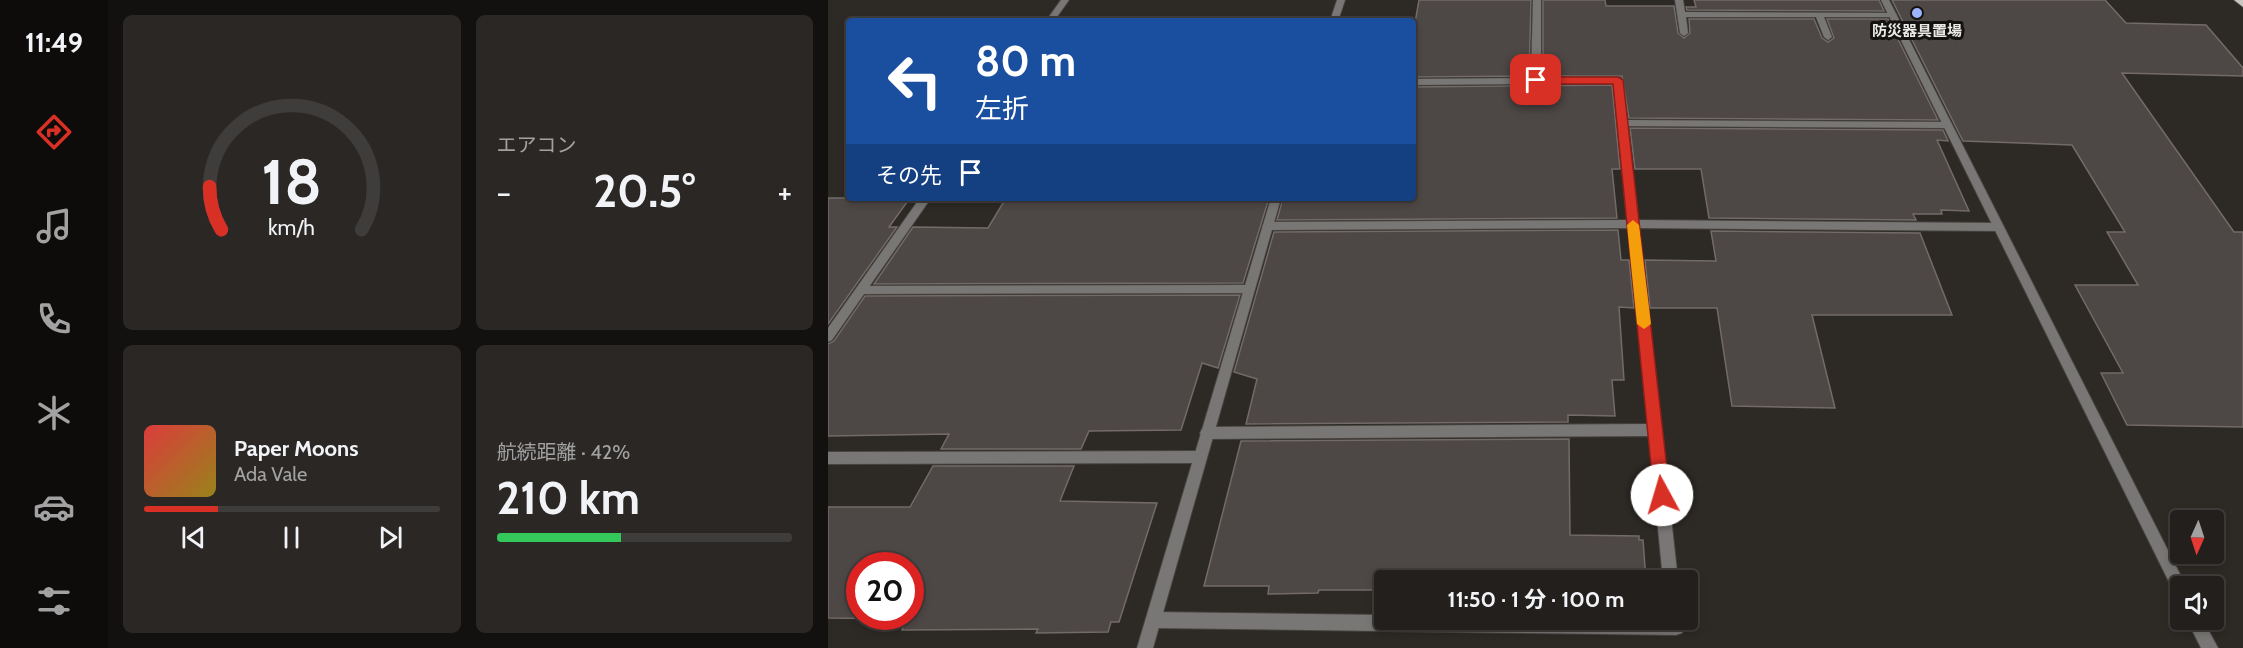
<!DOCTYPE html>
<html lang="ja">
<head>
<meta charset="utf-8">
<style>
  body { margin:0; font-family:Cabin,"Noto Sans JP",sans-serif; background:#2a2725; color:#f1f3f6; height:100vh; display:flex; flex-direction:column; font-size:22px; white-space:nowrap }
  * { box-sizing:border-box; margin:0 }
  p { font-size:20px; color:#a2a2a3 }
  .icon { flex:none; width:33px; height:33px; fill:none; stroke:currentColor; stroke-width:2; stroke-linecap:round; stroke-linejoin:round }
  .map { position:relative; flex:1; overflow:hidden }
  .panel { display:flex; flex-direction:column; gap:15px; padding:15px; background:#13110f; width:720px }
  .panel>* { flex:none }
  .banner { position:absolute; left:18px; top:18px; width:570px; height:183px; border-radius:6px; box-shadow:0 3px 9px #0003,0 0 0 2px #3f3d3b; background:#1a4fa0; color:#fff; overflow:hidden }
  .needle { width:39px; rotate:183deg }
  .controls { position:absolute; left:1342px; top:510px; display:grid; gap:12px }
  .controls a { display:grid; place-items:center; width:54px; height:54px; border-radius:6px; background:#221f1c; box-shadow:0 3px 9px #0003,0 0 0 2px #3f3d3b; font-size:30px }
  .speed { position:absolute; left:18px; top:552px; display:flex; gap:12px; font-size:30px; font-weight:700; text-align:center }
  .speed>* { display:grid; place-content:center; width:78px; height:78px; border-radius:50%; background:#221f1c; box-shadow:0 3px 9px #0003,0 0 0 2px #3f3d3b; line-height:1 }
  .speed .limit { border:9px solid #d22; background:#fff; color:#111 }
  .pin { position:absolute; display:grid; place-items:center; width:51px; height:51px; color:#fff; margin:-26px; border-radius:12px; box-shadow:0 3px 9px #0006 }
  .me { position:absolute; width:66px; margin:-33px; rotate:354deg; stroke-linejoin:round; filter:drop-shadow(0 0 4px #0008) }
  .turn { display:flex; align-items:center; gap:21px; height:126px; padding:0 30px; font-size:27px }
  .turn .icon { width:78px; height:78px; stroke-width:2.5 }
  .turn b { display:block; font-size:42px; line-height:51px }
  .then { display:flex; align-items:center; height:57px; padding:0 30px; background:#0003; gap:12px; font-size:22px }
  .big { font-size:45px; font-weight:700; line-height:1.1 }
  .panel .widget { flex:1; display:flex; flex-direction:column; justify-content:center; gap:9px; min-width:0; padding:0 21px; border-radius:9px; background:#2a2725 }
  .panel .dial { align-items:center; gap:0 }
  .dial svg { height:156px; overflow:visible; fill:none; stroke:#3f3d3b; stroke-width:7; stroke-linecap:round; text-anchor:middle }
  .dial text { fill:#f1f3f6; stroke:none }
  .song { display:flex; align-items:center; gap:18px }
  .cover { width:72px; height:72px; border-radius:9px; background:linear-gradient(135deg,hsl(0 70% 55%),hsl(50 70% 35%)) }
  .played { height:6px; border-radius:3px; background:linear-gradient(90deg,#d93025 25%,#3f3d3b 25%) }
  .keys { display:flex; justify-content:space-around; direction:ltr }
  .heat { display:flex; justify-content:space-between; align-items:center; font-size:33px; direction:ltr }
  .charge { height:9px; border-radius:4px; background:linear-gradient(90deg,#34c759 42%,#3f3d3b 0) }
  .panel .tiles { flex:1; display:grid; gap:15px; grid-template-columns:repeat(2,1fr) }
  .trip { position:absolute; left:546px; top:570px; width:324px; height:60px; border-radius:6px; background:#221f1c; box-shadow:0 3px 9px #0003,0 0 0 2px #3f3d3b; font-weight:700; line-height:60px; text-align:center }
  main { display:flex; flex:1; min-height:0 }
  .tabs { display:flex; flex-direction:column; width:108px; justify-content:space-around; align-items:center; background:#0e0c0b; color:#a2a2a3 }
  .tabs .icon { width:42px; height:42px }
  .tabs .active { color:#d93025 }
  .tabs b { font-size:27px; color:#f1f3f6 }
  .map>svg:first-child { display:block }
  .building { fill:#4d4745; stroke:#726b69; stroke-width:1.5; fill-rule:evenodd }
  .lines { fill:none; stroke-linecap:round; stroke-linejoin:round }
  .lane-casing { stroke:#484440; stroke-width:2 }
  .street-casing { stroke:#484440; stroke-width:2 }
  .primary-casing { stroke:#484440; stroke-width:2 }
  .lane { fill:#787775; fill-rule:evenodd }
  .street { fill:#787775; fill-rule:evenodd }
  .primary { fill:#c7c6c0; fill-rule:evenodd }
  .route { fill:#d93025; stroke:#8d1f18; stroke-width:1.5 }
  .slow { fill:#f59e0b }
  .poi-dot { fill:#9cb4fd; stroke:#141210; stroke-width:2 }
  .labels { text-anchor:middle; stroke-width:6; stroke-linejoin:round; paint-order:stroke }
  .far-poi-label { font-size:15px; font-weight:bold; fill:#eceae7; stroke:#141210 }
</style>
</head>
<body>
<main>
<nav class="tabs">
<b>11:49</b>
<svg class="icon active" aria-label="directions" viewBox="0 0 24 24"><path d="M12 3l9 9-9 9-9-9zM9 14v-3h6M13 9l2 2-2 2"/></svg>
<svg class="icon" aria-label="music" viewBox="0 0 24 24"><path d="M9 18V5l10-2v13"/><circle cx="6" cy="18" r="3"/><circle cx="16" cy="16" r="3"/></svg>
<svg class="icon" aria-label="phone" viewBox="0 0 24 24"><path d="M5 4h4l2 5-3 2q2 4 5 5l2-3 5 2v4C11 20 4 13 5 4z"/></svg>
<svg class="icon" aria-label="climate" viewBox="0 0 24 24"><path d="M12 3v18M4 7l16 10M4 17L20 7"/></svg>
<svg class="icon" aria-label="car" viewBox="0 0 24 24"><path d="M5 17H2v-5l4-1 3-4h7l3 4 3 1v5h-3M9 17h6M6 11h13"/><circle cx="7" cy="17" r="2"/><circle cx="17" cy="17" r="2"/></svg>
<svg class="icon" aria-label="filters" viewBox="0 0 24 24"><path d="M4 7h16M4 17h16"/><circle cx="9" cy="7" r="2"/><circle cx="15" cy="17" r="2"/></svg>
</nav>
<section class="panel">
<div class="tiles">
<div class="widget dial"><svg viewBox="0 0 100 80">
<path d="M14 69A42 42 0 1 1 86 69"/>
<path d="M14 69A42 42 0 0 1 8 47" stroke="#d93025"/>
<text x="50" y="56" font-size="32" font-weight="700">18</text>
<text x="50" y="72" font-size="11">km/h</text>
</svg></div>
<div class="widget"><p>エアコン</p>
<div class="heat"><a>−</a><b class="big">20.5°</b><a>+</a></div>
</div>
<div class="widget">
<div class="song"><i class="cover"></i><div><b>Paper Moons</b><p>Ada Vale</p></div></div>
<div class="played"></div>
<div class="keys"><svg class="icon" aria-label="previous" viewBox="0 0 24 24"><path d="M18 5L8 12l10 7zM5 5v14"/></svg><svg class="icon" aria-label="pause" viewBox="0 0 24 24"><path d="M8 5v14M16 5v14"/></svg><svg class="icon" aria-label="next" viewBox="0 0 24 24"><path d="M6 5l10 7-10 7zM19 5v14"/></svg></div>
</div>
<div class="widget"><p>航続距離 · 42%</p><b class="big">210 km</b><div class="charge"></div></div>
</div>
</section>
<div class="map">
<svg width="1415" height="648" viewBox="0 0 1415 648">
  <rect width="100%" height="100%" fill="#2d2925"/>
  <path class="building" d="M591,0h112l-2,76 -116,1v-43z
    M715,0h62l1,6h68l4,27 6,5 6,-5 -1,-14h125l8,19 6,4 6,-4 -7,-19h61l50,101 -309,-2 -7,-42h-79z
    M866,0h185l5,11 -197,-1 -1,-3h10z
    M1064,0h213l21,23 80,2 37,43v8l-121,-3 112,159h9v195l-116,-2 -26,-52h22l-48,-88h63l-31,-53h18l-53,-87 -109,-4z
    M784,85l8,84h-8l5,49 -340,2 6,-22h130v-111z
    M802,128l313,2 5,11 -11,-1 32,71 -28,-1 1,4h-29l3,6 -207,-2 -8,-49h-66z
    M0,198h82l-21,29h8l-69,97z
    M178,198h263l-26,85 -369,1 39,-57 75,1z
    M790,230l3,30h8l5,48 -15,-1 5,73h-12l3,36 -47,-1v7l-322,2 11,-45 -23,-7 40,-140z
    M883,231l209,2 32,82h-140l23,93 -103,-2 -15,-98h-67l-5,-48 71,1z
    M412,295l-22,73 -16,-5 -21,67 -92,1 -8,18h-140l8,-15 -121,2v-92l6,-3 31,-45z
    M741,439l1,96 69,1v4h4l3,40h-269l-1,10h-57l-1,3 -50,1 1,-8h-65l37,-145z
    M105,466h141l-14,35 97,2 -38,119h-8l-3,10 -72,1 2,-4 -136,1 5,-11 -79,-1v-111h82zM32,566h50v50h-50z"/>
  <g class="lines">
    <defs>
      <path id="lane" d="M705,0h8v78h80l6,42 320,2 5,3 -5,3 -319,-2 10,94 359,3 5,4 -5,4 -358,-3 39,352h-15l-14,-144 -442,3 -5,-2 -2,-4 2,-4 5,-2 441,-3 -20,-196 -361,2 -5,-4 5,-4 360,-2 -13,-137 -201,2v-6l118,-1z
        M847,0h8l2,12 208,1 4,2 -4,2h-69l8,20 -4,3 -4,-3 -8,-20h-130l2,16 -4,3 -4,-3z
        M420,285l6,4 -6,4 -387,1 -6,-4 6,-4z
        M372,451l5,2 2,4 -2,4 -5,2 -372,1v-12z
        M326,612l230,3v5h299l1,7 -2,6 -6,2 -522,-7 -5,-3 -3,-5 3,-5z"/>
      <path id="street" d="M233,0h8l-15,21h-8z
        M509,0h8l-7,21h-8z
        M1053,0h8l297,586h-5v13l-5,-3z
        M92,198h11l-99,142 -4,2v-14z
        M443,198h10l-128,450h-16z
        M1359,620h16l15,28h-17z"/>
      <path id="primary" d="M1406,0h9v7z"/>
    </defs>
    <use href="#lane" class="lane-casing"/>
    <use href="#street" class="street-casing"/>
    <use href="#primary" class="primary-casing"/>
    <use href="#lane" class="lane"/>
    <use href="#street" class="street"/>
    <use href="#primary" class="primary"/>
  </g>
  <path class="route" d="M790,77l5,3 47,415 -3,5 -5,2 -6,-2 -2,-5 -41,-411h-77l-6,-4 6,-3z"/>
  <path class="slow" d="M805,220l6,5 12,99 -7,5 -7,-5 -10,-99z"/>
  <circle class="poi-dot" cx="1089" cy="13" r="6"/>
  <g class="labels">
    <g class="far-poi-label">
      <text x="1089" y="36">防災器具置場</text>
    </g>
  </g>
</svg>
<div class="controls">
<a><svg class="needle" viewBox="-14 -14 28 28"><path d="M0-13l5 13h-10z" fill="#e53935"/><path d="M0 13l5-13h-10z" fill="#a2a2a3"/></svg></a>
<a><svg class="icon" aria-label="sound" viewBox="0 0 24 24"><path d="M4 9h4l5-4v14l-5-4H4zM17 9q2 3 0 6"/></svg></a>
</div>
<div class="speed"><div class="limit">20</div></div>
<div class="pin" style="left:708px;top:80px;background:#d93025"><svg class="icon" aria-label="arrive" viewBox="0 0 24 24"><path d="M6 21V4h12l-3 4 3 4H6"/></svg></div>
<svg class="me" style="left:834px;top:495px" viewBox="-20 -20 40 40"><circle r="19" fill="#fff"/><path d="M0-13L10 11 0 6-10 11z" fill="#d93025"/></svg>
<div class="trip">11:50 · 1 分 · 100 m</div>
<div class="banner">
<div class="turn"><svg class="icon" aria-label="left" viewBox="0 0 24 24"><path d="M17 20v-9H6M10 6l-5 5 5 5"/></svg><div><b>80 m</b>左折</div></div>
<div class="then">その先<svg class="icon" aria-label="arrive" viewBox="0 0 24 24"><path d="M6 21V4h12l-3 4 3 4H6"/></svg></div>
</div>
</div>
</main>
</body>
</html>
